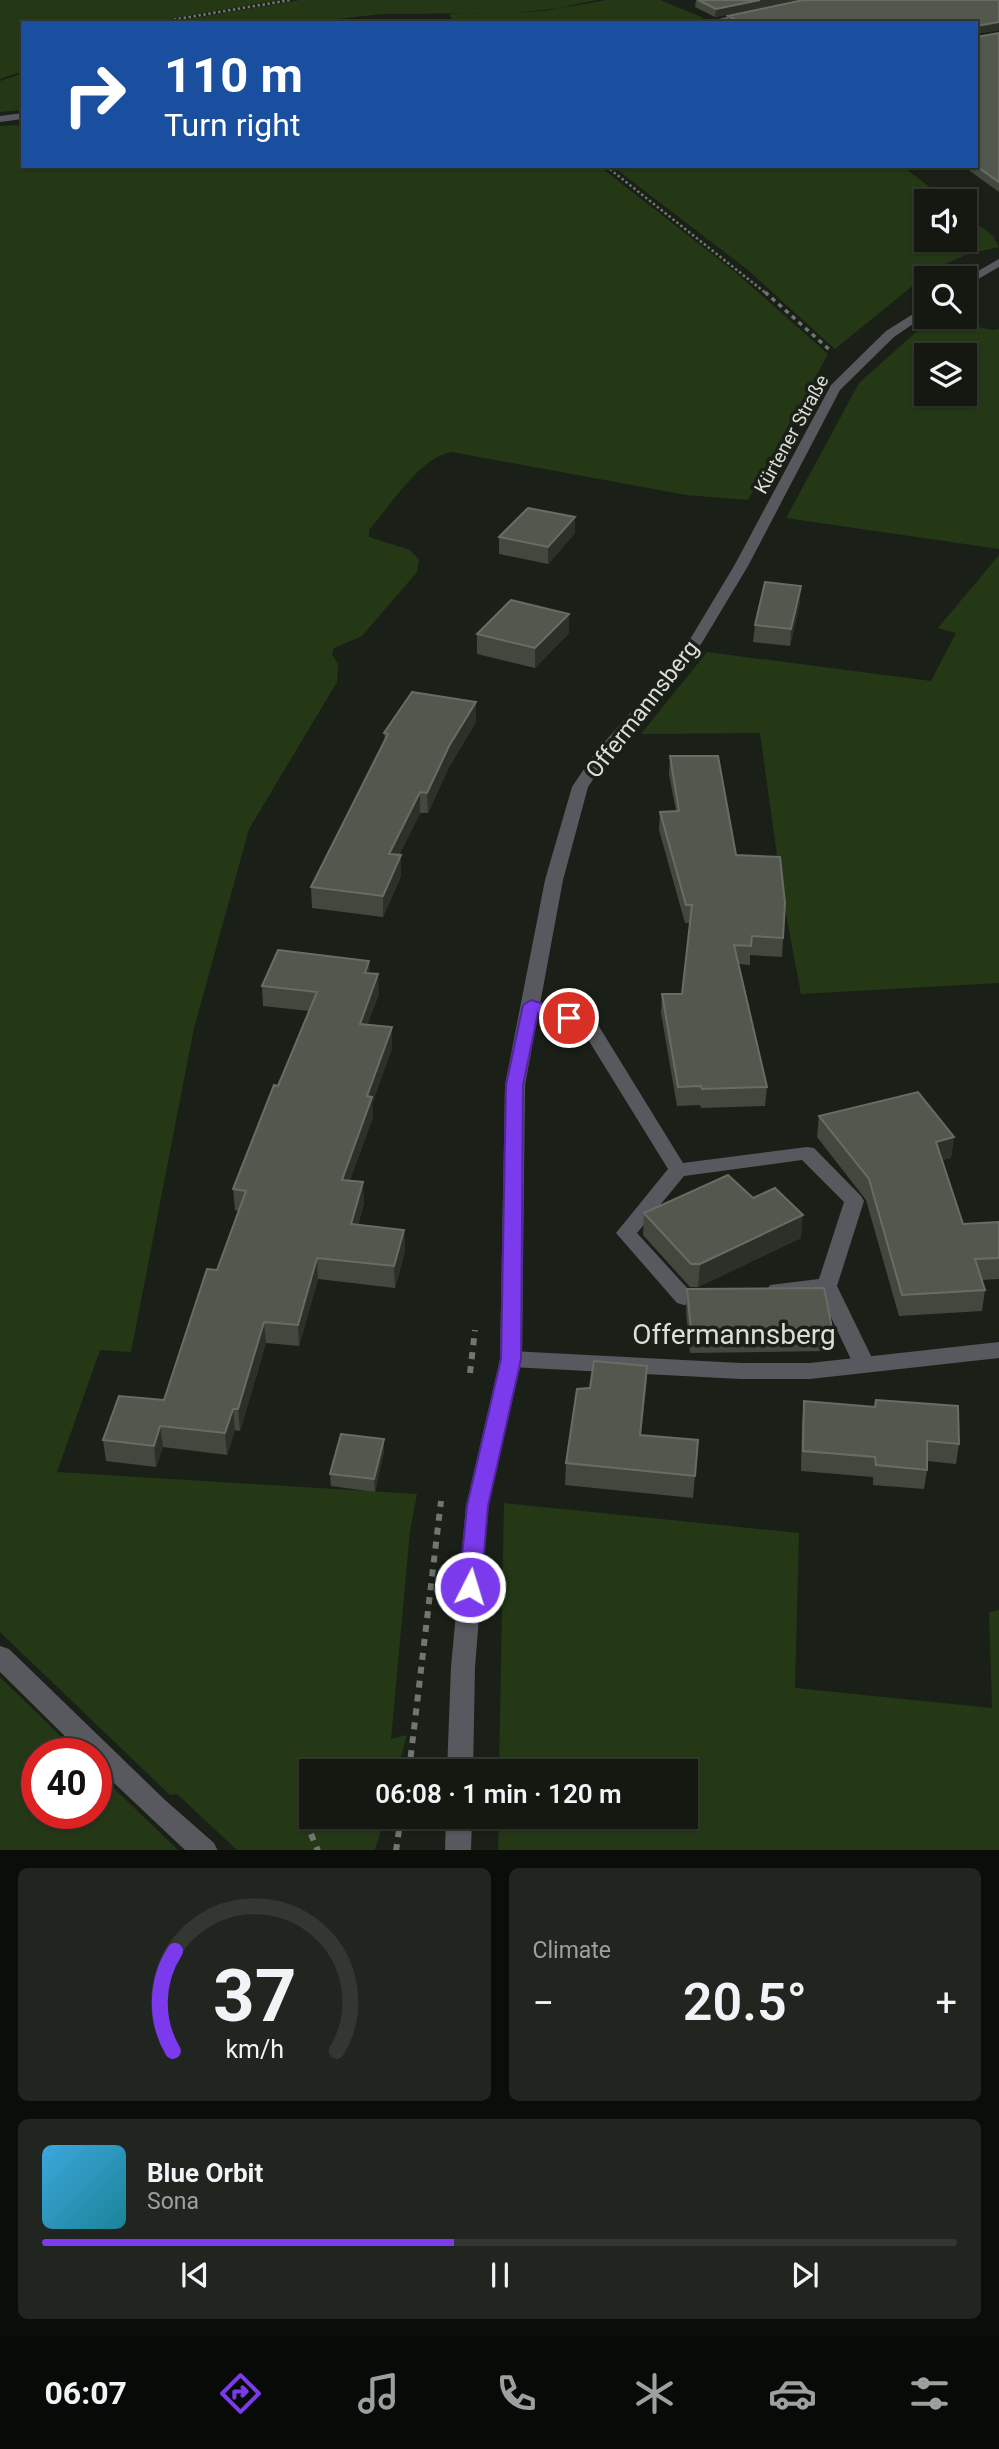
<!DOCTYPE html>
<html lang="en">
<head>
<meta charset="utf-8">
<style>
  body { margin:0; font-family:Roboto,sans-serif; background:#21251f; color:#f1f3f6; height:100vh; display:flex; flex-direction:column; font-size:26px; white-space:nowrap }
  * { box-sizing:border-box; margin:0 }
  p { font-size:23px; color:#9da09f }
  .icon { flex:none; width:38px; height:38px; fill:none; stroke:currentColor; stroke-width:2; stroke-linecap:round; stroke-linejoin:round }
  .map { position:relative; height:1850px; overflow:hidden }
  .drawer { display:flex; flex-direction:column; gap:18px; padding:18px; background:#0b0d09; flex:1 }
  .drawer>* { flex:none }
  .banner { position:absolute; left:21px; top:21px; width:957px; height:147px; border-radius:0px; box-shadow:0 2px 5px #0004,0 0 0 2px #333731; background:#1a4fa0; color:#fff; overflow:hidden }
  .controls { position:absolute; left:914px; top:189px; display:grid; gap:14px }
  .controls a { display:grid; place-items:center; width:63px; height:63px; border-radius:0px; background:#141811; box-shadow:0 2px 5px #0004,0 0 0 2px #333731; font-size:35px }
  .speed { position:absolute; left:21px; top:1738px; display:flex; gap:14px; font-size:35px; font-weight:700; text-align:center }
  .speed>* { display:grid; place-content:center; width:91px; height:91px; border-radius:50%; background:#141811; box-shadow:0 2px 5px #0004,0 0 0 2px #333731; line-height:1 }
  .speed .limit { border:10px solid #d22; background:#fff; color:#111 }
  .pin { position:absolute; display:grid; place-items:center; width:60px; height:60px; color:#fff; margin:-30px; border:4px solid #fff; border-radius:50%; box-shadow:0 2px 7px #0007 }
  .me { position:absolute; width:77px; margin:-38px; rotate:5deg; stroke-linejoin:round; filter:drop-shadow(0 0 5px #0008) }
  .turn { display:flex; align-items:center; gap:24px; height:147px; padding:0 28px; font-size:32px }
  .turn .icon { width:91px; height:91px; stroke-width:2.5 }
  .turn b { display:block; font-size:49px; line-height:60px }
  .big { font-size:52px; font-weight:600; line-height:1.1 }
  .drawer .card { flex:1; display:flex; flex-direction:column; justify-content:center; gap:10px; min-width:0; padding:0 24px; border-radius:10px; background:#21251f }
  .drawer .dial { align-items:center; gap:0 }
  .dial svg { height:182px; overflow:visible; fill:none; stroke:#333731; stroke-width:7; stroke-linecap:round; text-anchor:middle }
  .dial text { fill:#f1f3f6; stroke:none }
  .song { display:flex; align-items:center; gap:21px }
  .cover { width:84px; height:84px; border-radius:10px; background:linear-gradient(135deg,hsl(200 70% 55%),hsl(190 70% 35%)) }
  .played { height:7px; border-radius:4px; background:linear-gradient(90deg,#7c3aed 45%,#333731 45%) }
  .keys { display:flex; justify-content:space-around; direction:ltr }
  .heat { display:flex; justify-content:space-between; align-items:center; font-size:38px; direction:ltr }
  .drawer .tiles { flex:1; display:grid; gap:18px; grid-template-columns:1fr 1fr }
  .card:last-child { grid-column:span 2 }
  .trip { position:absolute; left:299px; top:1759px; width:399px; height:70px; border-radius:0px; background:#141811; box-shadow:0 2px 5px #0004,0 0 0 2px #333731; font-weight:600; line-height:70px; text-align:center }
  .tabs { display:flex; height:112px; justify-content:space-around; align-items:center; background:#080a07; color:#9da09f }
  .tabs .icon { width:49px; height:49px }
  .tabs .selected { color:#7c3aed }
  .tabs b { font-size:32px; color:#f1f3f6 }
  .map>svg:first-child { display:block }
  .green { fill:#243816; fill-rule:evenodd }
  .lines { fill:none; stroke-linecap:round; stroke-linejoin:round }
  .path-far2 { stroke:#71766e; stroke-width:2.5; stroke-dasharray:2.5 2.5; stroke-linecap:butt }
  .path-far1 { stroke:#71766e; stroke-width:3.5; stroke-dasharray:4.5 4.5; stroke-linecap:butt }
  .path { stroke:#71766e; stroke-width:6; stroke-dasharray:7 7; stroke-linecap:butt }
  .service { fill:#58595f; fill-rule:evenodd }
  .minor { fill:#58595f; fill-rule:evenodd }
  .tertiary { fill:#58595f; fill-rule:evenodd }
  .wall { fill:#42483e }
  .shaded-wall { fill:#2b3128 }
  .building { fill:#53584f; stroke:#686d64; stroke-width:2 }
  .route { fill:#7c3aed; stroke:#51269a; stroke-width:2 }
  .labels { text-anchor:middle; stroke-width:7; stroke-linejoin:round; paint-order:stroke }
  .far-street-label { font-size:19px; fill:#daded7; stroke:#1a2017 }
  .street-label { font-size:23px; fill:#daded7; stroke:#1a2017 }
  .near-street-label { font-size:28px; fill:#daded7; stroke:#1a2017 }
</style>
</head>
<body>
<div class="map">
<svg width="999" height="1851" viewBox="0 0 999 1851">
  <rect width="100%" height="100%" fill="#1a2017"/>
  <path class="green" d="M0,0h279l-133,23h-123v48l-23,8z
    M300,0h297l-53,11 -43,2 -119,1 -82,9h-137z
    M606,0h54l44,18 -25,5h-225l-5,-10c56,2 102,-2 157,-13z
    M23,73v37l-23,2v-31z
    M23,125v41h576l136,106 93,82 -80,146 -62,-5 -234,-43c-30,3 -63,55 -83,78v7l41,13 9,10 -2,12 -55,64 -28,12 -2,6 6,10 -1,18 -88,147 -55,199 -63,324 -31,-2 -43,122 360,22 -7,37 -19,208 16,-4 -10,36h-85v45l73,1 -10,33h-138l-60,-56 -7,1 -170,-163v-1506z
    M612,166h290l46,35h-22v39h38v-26l29,22 6,11 -31,7 -36,16 -97,79 -87,-79z
    M933,317l59,13 7,-1v220l-213,-31 73,-135zM926,355h38v39h-38z
    M999,555v428l-198,11 -18,-96 -23,-165 -119,1 66,-82 224,29 25,-48 -18,-5z
    M504,1503l295,30 -4,155 197,20 -3,-96 10,-2v240h-501l1,-33 187,-1v-45h-187z
    M0,1677l78,76 -41,1v59h59v-42l82,79h-178z"/>
  <g class="lines">
    <path class="path-far2" d="M154,23l136,-23
      M606,166l161,128"/>
    <path class="path-far1" d="M765,292l67,60"/>
    <path class="path" d="M470,1373l5,-43
      M409,1771l32,-270
      M311,1834l7,17
      M396,1851l5,-35"/>
    <path class="service" d="M531,999l64,21 88,143 124,-16 7,1 47,48 3,5 -27,85 38,78 -3,6 -8,2 -8,-2 -36,-76 -43,3 -7,-2 -3,-5 3,-5 49,-6 25,-77 -42,-42 -118,16 -47,57 52,57 29,1 3,5 -3,5 -34,4 -7,-2 -61,-70 52,-64 -87,-141 -56,-19 -3,-4z"/>
    <path class="minor" d="M751,11l3,5 -33,7h-19z
      M23,113v6l-23,3v-6z
      M999,1342v16l-189,21h-69l-230,-12 -8,-2 -3,-6 3,-6 8,-2 230,12h69z
      M0,1646l9,3 156,151 49,43 4,8h-32l-90,-85v-12h-13l-83,-82z"/>
    <path class="tertiary" d="M999,259v8l-35,20v-8z
      M926,306v9l-32,22 -54,53 -92,176 -45,75 -22,32 -75,87 -18,27 -25,93 -38,205 -3,274 -34,147 -13,161 -2,104h-26l4,-104 15,-161 34,-147 5,-274 40,-205 27,-93 22,-33 77,-87 18,-26 45,-75 97,-181 55,-54z
      M446,1816h26l-1,35h-26z"/>
  </g>
  <path class="wall" d="M696,0h100l-81,17 -20,-10z
    M999,0v30l-23,4v-11h-248v-7z
    M999,33v159l-36,-26h13z
    M575,517v16l-27,31 -49,-10v-17z
    M800,602l-10,44 -37,-4 2,-17z
    M569,633l-34,35 -58,-14v-20z
    M476,722l-27,45 -21,46h-8l-21,42h2v21l-18,41 -71,-9 -1,-21 74,-147 -1,-7z
    M670,756l66,99 49,48 -3,54 -32,-2v10l-11,-1 28,123 -2,19 -64,2 -1,-3 -23,1 -16,-93 1,-19h20l8,-71h-5l-26,-93 1,-18 16,-1 -7,-37z
    M370,973l9,21 -12,31 25,2v21l-20,56 1,13 -23,63 14,23 -6,22 46,5 1,21 -10,37 -77,-9 -19,67 -33,-3 -26,88 -5,-1 -8,25 -64,-8 -7,20 -50,-6 -3,-21 61,-40 53,-130 21,-59 -3,-1 -2,-21 76,-178 -46,-5 -1,-20z
    M819,1116l135,21 -3,21 -9,2 21,64 36,-2v57l-17,1 3,10 -3,21 -83,5 -33,-116 -49,-63z
    M753,1198l48,40 -103,49h-8l-47,-52 1,-22z
    M687,1289l145,39 -3,23 -139,2 -4,-41z
    M647,1366l-1,22 -5,47 57,5 -5,58 -128,-13 1,-22 24,-75z
    M804,1401l155,43 -3,20 -29,-3v9l-3,19 -51,-4v-8l-72,-6 1,-50z
    M384,1451l-9,41 -44,-6 -1,-12z"/>
  <path class="shaded-wall" d="M760,0h36l-81,17 1,-8z
    M999,22v8l-23,4v-8z
    M575,517v16l-27,31v-17z
    M801,586l-1,16 -10,44 1,-17z
    M569,614v19l-34,35v-20z
    M476,702v20l-27,45 -21,46 -1,-20 22,-47z
    M420,792v21l-31,62v-21z
    M401,855v21l-18,41v-21z
    M369,961l1,20 -5,-8z
    M378,974l1,20 -19,50v-20z
    M392,1027v21l-20,56 1,13 -30,83 -1,-20 25,-84z
    M954,1137l-3,21 -18,4 3,-20z
    M363,1182l1,21 -12,42 -1,-21z
    M803,1215l-2,23 -103,49 2,-23z
    M404,1230l1,21 -10,37 -1,-22z
    M317,1258l1,21 -19,67 -1,-21z
    M264,1322l2,21 -26,88 -2,-22z
    M647,1366l-1,22 -7,68 1,-21z
    M233,1409l2,21 -8,25 -2,-22z
    M160,1426l3,21 -7,20 -2,-21z
    M384,1439v12l-9,41 -1,-13z"/>
  <path class="building" d="M698,0h62l-44,9z
    M803,0h196v22l-23,4v-3h-235l-13,-7z
    M999,33v149l-23,-16v-129z
    M528,508l47,9 -27,30 -49,-10z
    M765,582l36,4 -10,43 -36,-4z
    M511,600l58,14 -34,34 -58,-14z
    M412,692l64,10 -27,44 -22,47 -7,-1 -31,62 12,1 -18,41 -72,-9 77,-153 -4,-1z
    M670,756h48l18,99 44,2 5,46 -2,35 -31,-2 -1,10 -17,-1 33,142 -65,2 -1,-3 -23,1 -16,-93h20l10,-89h-6l-26,-93 19,-1z
    M278,950l91,11 -4,12 13,1 -18,50 32,3 -25,69 5,1 -30,83 21,2 -12,42 53,6 -10,36 -77,-8 -19,67 -34,-3 -26,87h-5l-8,24 -65,-7 -6,20 -51,-6 16,-44 45,4 43,-131 10,1 29,-79 -13,-2 41,-104 4,1 39,-94 -55,-6z
    M918,1092l36,45 -18,5 27,82 36,-2v36l-24,1 10,31 -83,5 -33,-116 -50,-63z
    M728,1175l25,23 22,-10 28,27 -103,49h-9l-47,-51z
    M824,1288l8,40 -141,2 -4,-41z
    M594,1361l53,5 -7,69 58,5 -3,36 -129,-13 11,-74 13,-1z
    M876,1400l82,6 1,38 -32,-3v29l-51,-5 -1,-8 -72,-6 1,-50 71,6z
    M341,1434l43,5 -10,40 -44,-5z"/>
  <path class="route" d="M531,1000l44,14 2,4 -8,5 -31,-10 -15,72 -2,274 -33,147 -7,81 -3,6 -8,2 -8,-2 -3,-6 8,-81 34,-147 5,-274 17,-80z"/>
  <g class="labels">
    <g class="far-street-label">
      <text transform="translate(791 434) rotate(-61)" y="7">Kürtener Straße</text>
    </g>
    <g class="street-label">
      <text transform="translate(642 709) rotate(-52)" y="8">Offermannsberg</text>
    </g>
    <g class="near-street-label">
      <text x="734" y="1344">Offermannsberg</text>
    </g>
  </g>
</svg>
<div class="controls">
<a><svg class="icon" aria-label="sound" viewBox="0 0 24 24"><path d="M4 9h4l5-4v14l-5-4H4zM17 9q2 3 0 6"/></svg></a>
<a><svg class="icon" aria-label="search" viewBox="0 0 24 24"><circle cx="10" cy="10" r="6"/><path d="M15 15l6 6"/></svg></a>
<a><svg class="icon" aria-label="layers" viewBox="0 0 24 24"><path d="M12 4l9 5-9 5-9-5zM3 14l9 5 9-5"/></svg></a>
</div>
<div class="speed"><div class="limit">40</div></div>
<div class="pin" style="left:569px;top:1018px;background:#d93025"><svg class="icon" aria-label="arrive" viewBox="0 0 24 24"><path d="M6 21V4h12l-3 4 3 4H6"/></svg></div>
<svg class="me" style="left:470px;top:1587px" viewBox="-20 -20 40 40"><circle r="17" fill="#7c3aed" stroke="#fff" stroke-width="3"/><path d="M0-11L8 9 0 5-8 9z" fill="#fff"/></svg>
<div class="trip">06:08 · 1 min · 120 m</div>
<div class="banner">
<div class="turn"><svg class="icon" aria-label="right" viewBox="0 0 24 24"><path d="M7 20v-9h11M14 6l5 5-5 5"/></svg><div><b>110 m</b>Turn right</div></div>
</div>
</div>
<section class="drawer">
<div class="tiles">
<div class="card dial"><svg viewBox="0 0 100 80">
<path d="M14 69A42 42 0 1 1 86 69"/>
<path d="M14 69A42 42 0 0 1 15 25" stroke="#7c3aed"/>
<text x="50" y="56" font-size="32" font-weight="700">37</text>
<text x="50" y="72" font-size="11">km/h</text>
</svg></div>
<div class="card"><p>Climate</p>
<div class="heat"><a>−</a><b class="big">20.5°</b><a>+</a></div>
</div>
<div class="card">
<div class="song"><i class="cover"></i><div><b>Blue Orbit</b><p>Sona</p></div></div>
<div class="played"></div>
<div class="keys"><svg class="icon" aria-label="previous" viewBox="0 0 24 24"><path d="M18 5L8 12l10 7zM5 5v14"/></svg><svg class="icon" aria-label="pause" viewBox="0 0 24 24"><path d="M8 5v14M16 5v14"/></svg><svg class="icon" aria-label="next" viewBox="0 0 24 24"><path d="M6 5l10 7-10 7zM19 5v14"/></svg></div>
</div>
</div>
</section>
<nav class="tabs">
<b>06:07</b>
<svg class="icon selected" aria-label="directions" viewBox="0 0 24 24"><path d="M12 3l9 9-9 9-9-9zM9 14v-3h6M13 9l2 2-2 2"/></svg>
<svg class="icon" aria-label="music" viewBox="0 0 24 24"><path d="M9 18V5l10-2v13"/><circle cx="6" cy="18" r="3"/><circle cx="16" cy="16" r="3"/></svg>
<svg class="icon" aria-label="phone" viewBox="0 0 24 24"><path d="M5 4h4l2 5-3 2q2 4 5 5l2-3 5 2v4C11 20 4 13 5 4z"/></svg>
<svg class="icon" aria-label="climate" viewBox="0 0 24 24"><path d="M12 3v18M4 7l16 10M4 17L20 7"/></svg>
<svg class="icon" aria-label="car" viewBox="0 0 24 24"><path d="M5 17H2v-5l4-1 3-4h7l3 4 3 1v5h-3M9 17h6M6 11h13"/><circle cx="7" cy="17" r="2"/><circle cx="17" cy="17" r="2"/></svg>
<svg class="icon" aria-label="filters" viewBox="0 0 24 24"><path d="M4 7h16M4 17h16"/><circle cx="9" cy="7" r="2"/><circle cx="15" cy="17" r="2"/></svg>
</nav>
</body>
</html>
